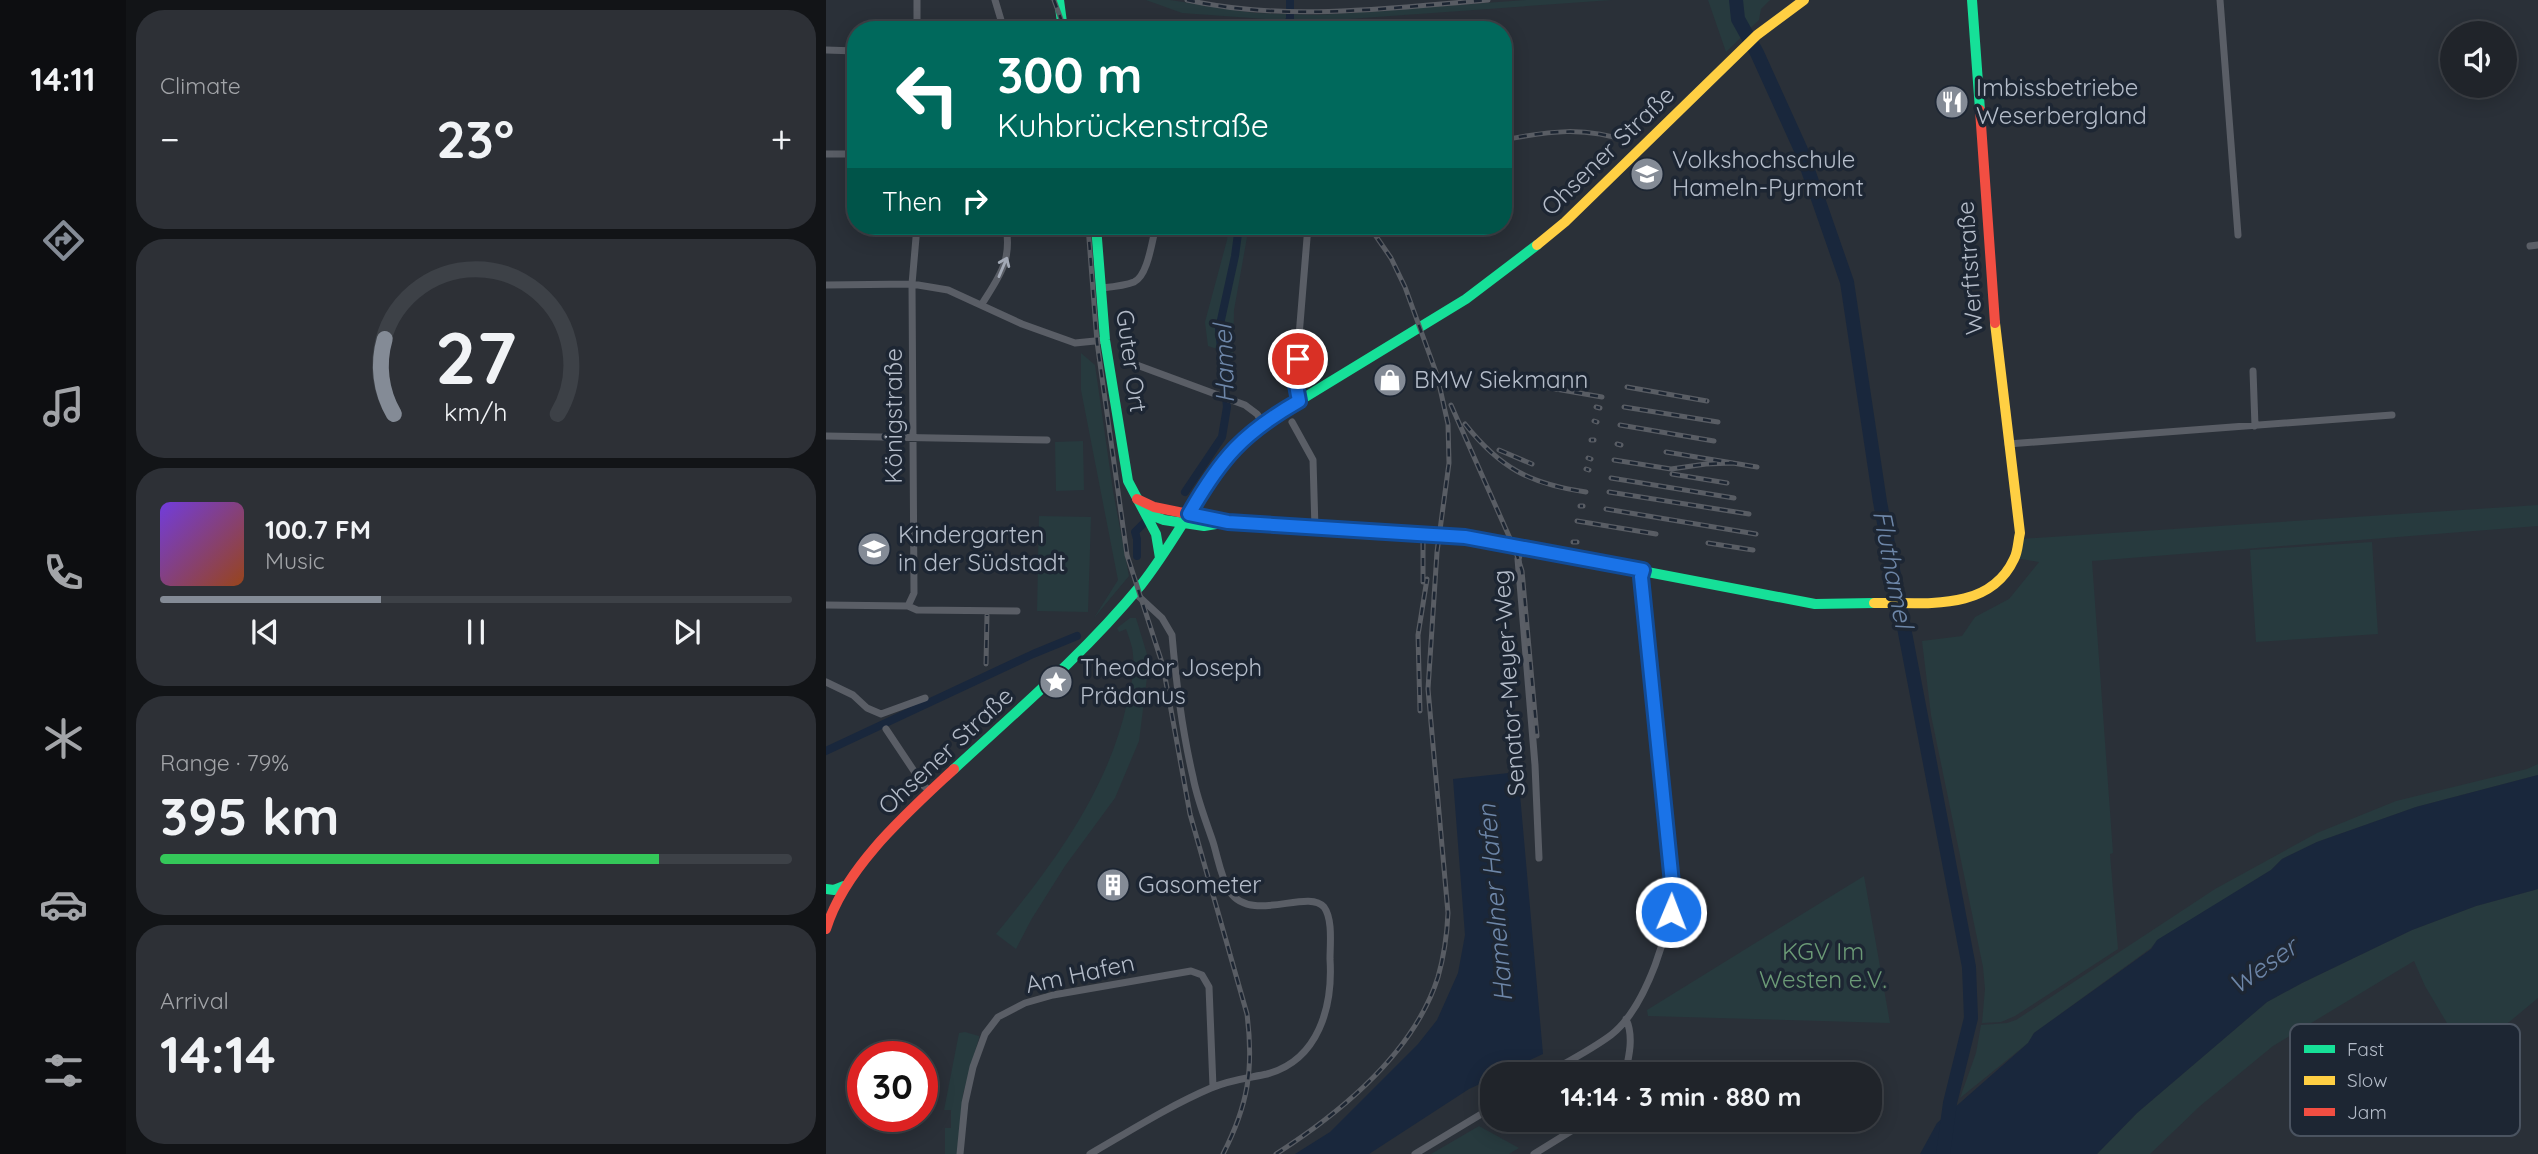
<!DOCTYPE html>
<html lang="en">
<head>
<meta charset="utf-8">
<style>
  body { margin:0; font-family:Quicksand,sans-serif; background:#2d3036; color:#f1f3f6; height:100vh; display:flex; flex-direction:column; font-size:26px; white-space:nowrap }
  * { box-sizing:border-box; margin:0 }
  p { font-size:23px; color:#a2a4a8 }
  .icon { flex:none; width:38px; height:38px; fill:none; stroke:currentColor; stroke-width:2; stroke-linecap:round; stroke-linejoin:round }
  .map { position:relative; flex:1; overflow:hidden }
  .drawer { display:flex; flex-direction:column; gap:10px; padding:10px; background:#121417; width:700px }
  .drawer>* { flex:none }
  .hud { position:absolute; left:21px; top:21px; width:665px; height:214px; border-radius:28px; box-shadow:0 4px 18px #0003,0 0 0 2px #3d4147; background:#00695c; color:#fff; overflow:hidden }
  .fabs { position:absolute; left:1614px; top:21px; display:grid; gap:14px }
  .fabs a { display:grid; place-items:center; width:77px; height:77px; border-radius:50%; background:#20242a; box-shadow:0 4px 18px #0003,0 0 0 2px #3d4147; font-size:35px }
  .speed { position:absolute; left:21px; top:1041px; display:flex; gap:14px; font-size:35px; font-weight:700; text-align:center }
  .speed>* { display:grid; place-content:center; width:91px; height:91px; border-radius:50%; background:#20242a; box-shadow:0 4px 18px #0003,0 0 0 2px #3d4147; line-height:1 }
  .speed .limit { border:10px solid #d22; background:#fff; color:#111 }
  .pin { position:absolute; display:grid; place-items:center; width:60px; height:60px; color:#fff; margin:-30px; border:4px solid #fff; border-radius:50%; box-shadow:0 2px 7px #0007 }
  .me { position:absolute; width:77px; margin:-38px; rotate:1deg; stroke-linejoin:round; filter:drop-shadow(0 0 5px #0008) }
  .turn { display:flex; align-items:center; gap:24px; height:147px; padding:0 35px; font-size:32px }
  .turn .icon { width:91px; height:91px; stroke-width:2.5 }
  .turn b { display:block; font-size:49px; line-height:60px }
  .then { display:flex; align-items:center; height:66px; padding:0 35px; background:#0003; gap:14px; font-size:26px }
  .big { font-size:52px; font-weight:800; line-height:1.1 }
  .drawer .widget { flex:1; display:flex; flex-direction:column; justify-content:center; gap:10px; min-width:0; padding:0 24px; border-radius:28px; background:#2d3036 }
  .drawer .dial { align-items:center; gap:0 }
  .dial svg { height:182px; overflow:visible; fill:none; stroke:#3d4147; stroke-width:7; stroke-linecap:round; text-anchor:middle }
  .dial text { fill:#f1f3f6; stroke:none }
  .song { display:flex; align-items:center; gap:21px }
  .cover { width:84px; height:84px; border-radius:10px; background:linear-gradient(135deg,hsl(260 70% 55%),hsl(20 70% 35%)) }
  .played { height:7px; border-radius:4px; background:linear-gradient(90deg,#848b96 35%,#3d4147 35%) }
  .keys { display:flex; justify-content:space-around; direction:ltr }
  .heat { display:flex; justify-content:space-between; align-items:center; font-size:38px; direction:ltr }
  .charge { height:10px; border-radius:5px; background:linear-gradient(90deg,#34c759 79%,#3d4147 0) }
  .trip { position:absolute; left:654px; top:1062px; width:402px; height:70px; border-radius:28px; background:#20242a; box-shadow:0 4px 18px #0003,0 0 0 2px #3d4147; font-weight:800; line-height:70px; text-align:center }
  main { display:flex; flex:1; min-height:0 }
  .tab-bar { display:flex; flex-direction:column; width:126px; justify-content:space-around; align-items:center; background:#0d0e11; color:#a2a4a8 }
  .tab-bar .icon { width:49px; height:49px }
  .tab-bar .current { color:#848b96 }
  .tab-bar b { font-size:32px; color:#f1f3f6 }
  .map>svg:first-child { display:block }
  .green { fill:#273a3e }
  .water { fill:#19273c }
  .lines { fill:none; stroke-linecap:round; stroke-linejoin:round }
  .canal { stroke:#19273c; stroke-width:8 }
  .river { stroke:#19273c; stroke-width:14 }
  .street { stroke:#5a5e66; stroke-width:7 }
  .fast { stroke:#16e098; stroke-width:10 }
  .slow { stroke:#ffcf43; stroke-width:10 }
  .jam { stroke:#f24e42; stroke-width:10 }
  .rail-casing { stroke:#595d64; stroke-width:5 }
  .rail { stroke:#1d2633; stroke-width:2.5; stroke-dasharray:8; stroke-linecap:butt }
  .oneway { stroke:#a2a9b5 }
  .route-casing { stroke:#114b97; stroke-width:18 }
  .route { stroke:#1a73e8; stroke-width:12 }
  .labels { text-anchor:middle; stroke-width:7; stroke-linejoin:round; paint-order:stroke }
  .poi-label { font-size:24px; fill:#b4bcc9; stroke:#1d2633; text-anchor:start }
  .street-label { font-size:24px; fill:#b4bcc9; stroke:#1d2633 }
  .park-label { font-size:24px; fill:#6b9a76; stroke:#1d2633 }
  .water-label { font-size:26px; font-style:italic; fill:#6d86a8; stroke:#1d2633 }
  .key { fill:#1d2633; stroke:#4a5360; stroke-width:2 }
  .key-label { font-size:19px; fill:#b4bcc9 }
</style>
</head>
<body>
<main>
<nav class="tab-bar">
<b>14:11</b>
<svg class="icon current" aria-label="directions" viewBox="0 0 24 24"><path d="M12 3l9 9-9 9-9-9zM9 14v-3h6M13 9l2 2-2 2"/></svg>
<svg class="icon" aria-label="music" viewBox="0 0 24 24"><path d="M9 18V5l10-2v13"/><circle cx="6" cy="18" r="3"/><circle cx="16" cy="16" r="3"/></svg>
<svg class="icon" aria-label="phone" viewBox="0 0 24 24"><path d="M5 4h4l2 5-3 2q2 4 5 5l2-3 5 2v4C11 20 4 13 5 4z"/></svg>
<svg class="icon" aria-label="climate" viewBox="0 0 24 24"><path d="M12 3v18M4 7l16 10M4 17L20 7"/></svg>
<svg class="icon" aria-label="car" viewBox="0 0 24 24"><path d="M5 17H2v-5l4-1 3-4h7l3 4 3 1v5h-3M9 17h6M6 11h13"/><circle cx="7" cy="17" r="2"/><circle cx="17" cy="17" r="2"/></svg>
<svg class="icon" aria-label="filters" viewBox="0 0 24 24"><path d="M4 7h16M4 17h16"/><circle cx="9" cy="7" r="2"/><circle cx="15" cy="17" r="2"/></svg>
</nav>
<section class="drawer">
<div class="widget"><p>Climate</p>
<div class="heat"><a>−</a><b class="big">23°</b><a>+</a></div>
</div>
<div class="widget dial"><svg viewBox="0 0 100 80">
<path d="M14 69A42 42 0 1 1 86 69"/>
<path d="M14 69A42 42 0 0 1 10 36" stroke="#848b96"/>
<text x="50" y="56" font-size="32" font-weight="700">27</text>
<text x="50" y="72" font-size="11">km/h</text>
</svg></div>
<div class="widget">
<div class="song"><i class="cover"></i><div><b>100.7 FM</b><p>Music</p></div></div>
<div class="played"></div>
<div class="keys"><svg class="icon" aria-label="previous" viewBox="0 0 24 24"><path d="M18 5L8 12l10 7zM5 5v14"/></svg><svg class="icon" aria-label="pause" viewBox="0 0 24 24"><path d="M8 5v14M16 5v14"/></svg><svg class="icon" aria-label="next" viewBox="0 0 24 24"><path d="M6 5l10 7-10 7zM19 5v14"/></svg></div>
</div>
<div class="widget"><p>Range · 79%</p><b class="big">395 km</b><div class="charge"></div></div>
<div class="widget"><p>Arrival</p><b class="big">14:14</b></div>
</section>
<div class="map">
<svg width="1712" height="1154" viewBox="0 0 1712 1154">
  <rect width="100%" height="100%" fill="#2a3038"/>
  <path class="green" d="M320,0h24l85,13 63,2 208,-15h86l-291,21 -25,-1v10h-30l12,-10 -96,-7z
    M882,0h62l-9,9 -2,11 -33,32z
    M402,226h21l-15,84 -1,44 -25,-8 -3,-24 22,-82z
    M255,353l14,12 18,126 16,85 -35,42 24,-38 -37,-190z
    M257,441l1,49 -28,1 -1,-49z
    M1712,505v21l-446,35 21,292 -3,1 8,95 -103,67 -14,6 -19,1 3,-34 -2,-22 -52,-252 -9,-74 40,-5 13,-19 34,-18 30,-37 -23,-4 4,-19z
    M213,516l52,1 -3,95 -51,-1z
    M1546,542l6,92 -122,8 -6,-92z
    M304,618h6l13,43 -10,80 -24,57 -50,68 -34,54 -15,29 -20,-15c56,-68 112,-143 131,-231 4,-16 8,-32 6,-48 0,-8 -4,-17 -7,-26l-7,3 -2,-4z
    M1712,764v11l-122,32 -99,35 -35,17 -11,11 -113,70 -7,8 -117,85 -6,10 -68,55 16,-45 5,-28 26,-2 9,-3 199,-131 102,-56 79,-32 131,-32z
    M1038,876l26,147 -242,-7 -1,-6z
    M1712,889v109l-71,59 -42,-71 -11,-25 -141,85 -73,60 -50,48h-53l40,-41 130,-111 35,-19 110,-53 64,-24z
    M139,1032l14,4v2l-16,56 -6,60h-12v-26h6v-18h-7l15,-77z
    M653,1126l40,22 -10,6h-78z"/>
  <path class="water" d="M692,772l25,282 -43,20h-7v4l-24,11 -100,65h-74l35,-22 88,-88 19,-24 21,-47 7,-38 -12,-156z
    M1712,775v114l-62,17 -64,24 -110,53 -35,19 -130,111 -40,41h-177l17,-31 91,-80 6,-10 117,-84 6,-9 114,-70 11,-11 35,-17 99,-35z"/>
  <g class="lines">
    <path class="canal" d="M458,30l6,-11v-19
      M359,492l37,-55 5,-30 -8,-78 16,-73 4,-30
      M311,556v-17l-2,-7 9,-9
      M0,751l207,-97 44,-18"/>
    <path class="river" d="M910,0l2,19 19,34 44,97 46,132 33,220 89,465 2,51 -21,85 -7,51"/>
    <path class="street" d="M169,0l9,30
      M1394,0l18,235
      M91,30v-30
      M0,50l30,1
      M0,154h30
      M1704,246l8,-1
      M0,285l86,-1 36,6 74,34 53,19 30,-3
      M275,288c10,-1 23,-2 33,-6 14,-6 18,-42 22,-56
      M156,304c18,-29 30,-43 24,-78
      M300,361l119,44 12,9 6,9
      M1427,371l2,55
      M473,401l-4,-16 13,-159
      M466,422l21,38 2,69
      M0,436l221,4
      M1182,444l384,-29
      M695,548l-3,11 17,206 4,93
      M0,605l82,1 9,4 100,1
      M82,606l6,-13 -2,-309 5,-58
      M0,682l27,13 14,13 14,6 44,-16
      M60,729l38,57 6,5
      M720,1074c21,-12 45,-24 65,-39 35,-27 62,-109 62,-152l-32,-306 2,-7
      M799,1074c4,-17 9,-38 1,-55
      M134,1154l5,-51 8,-36 12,-33 13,-17 27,-14 28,-8 138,-24 11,4 7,12 4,100
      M264,1154c40,-23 79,-48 121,-66 18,-8 37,-10 56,-14 52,-14 66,-68 63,-115 0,-14 3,-40 -6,-52 -16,-19 -72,17 -94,-15 -9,-14 -12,-34 -17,-50 -7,-21 -16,-43 -20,-65 -11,-47 -17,-95 -21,-142l-10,-17 -28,-26
      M589,1154l78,-47
      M708,1154l55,-34"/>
    <path class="fast" d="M233,0l4,30
      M1146,0l8,110
      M270,226l9,114 23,141 28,53 4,24
      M320,513l18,7 40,6 24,-4h21l66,7 150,8 350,67 59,-1
      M128,769c64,-59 131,-116 187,-184 43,-54 67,-118 122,-162l203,-124 71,-54
      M0,889l8,1 10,-4"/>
    <path class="slow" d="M711,245l28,-23 192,-187 47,-35
      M1048,603c49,-1 115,10 140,-44 4,-7 4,-18 6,-26l-25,-210"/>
    <path class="jam" d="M1154,110l15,213
      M311,499l17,8 74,15
      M0,929c19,-62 81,-116 128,-160"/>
    <defs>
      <path id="rail" d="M228,0l11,30
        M361,0c99,22 202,8 301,0
        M677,140c47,-9 81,-14 127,2
        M262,226l9,116 30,213 36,111 27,148 57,200c7,55 1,91 -24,140
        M701,384l75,13
        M801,387l80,14
        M625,405l65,147 6,19 15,165
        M770,407l4,1
        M798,407l94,15
        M768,421l3,1
        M639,424c35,44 65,60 121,68
        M794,425l94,16
        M765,440h3
        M791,444l4,1
        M673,450l33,14
        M840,452l91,15
        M762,458l3,1
        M788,460l57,9 35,-5 27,-1
        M760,469l3,1
        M846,474l55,9
        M785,478l123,20
        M783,492l140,22
        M754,506h3
        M780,509l150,25
        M751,521l79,13
        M747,542h4
        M882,543l45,7
        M597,582v-39
        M160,664l1,-49
        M594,711l-2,-76 9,-56
        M450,1154c64,-41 138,-101 162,-177 6,-21 9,-42 10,-64l-20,-224 9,-137 12,-89 -1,-39 -11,-49 -32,-88 -14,-29 -22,-32"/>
    </defs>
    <use href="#rail" class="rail-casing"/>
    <use href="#rail" class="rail"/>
  </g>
  <defs><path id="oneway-shaft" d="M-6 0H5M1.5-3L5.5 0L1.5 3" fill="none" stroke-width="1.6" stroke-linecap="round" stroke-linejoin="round" transform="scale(1.75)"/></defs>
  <use class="oneway" href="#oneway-shaft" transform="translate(177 267) rotate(-67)"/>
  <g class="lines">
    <defs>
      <path id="route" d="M472,359l-2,26 3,16c-56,32 -78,57 -110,113l39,8 237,15 178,33 -2,7 31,306 -1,29"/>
    </defs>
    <use href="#route" class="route-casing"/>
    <use href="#route" class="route"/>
  </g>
  <defs>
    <symbol id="restaurant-disc" viewBox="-11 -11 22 22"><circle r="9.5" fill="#848b96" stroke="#1d2633"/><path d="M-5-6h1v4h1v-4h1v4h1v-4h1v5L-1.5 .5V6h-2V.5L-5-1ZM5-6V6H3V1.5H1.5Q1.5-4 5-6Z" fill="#fff"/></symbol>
    <symbol id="university-disc" viewBox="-11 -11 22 22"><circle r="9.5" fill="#848b96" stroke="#1d2633"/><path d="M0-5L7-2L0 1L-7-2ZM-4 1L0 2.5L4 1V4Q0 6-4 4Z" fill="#fff"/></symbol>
    <symbol id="shop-disc" viewBox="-11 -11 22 22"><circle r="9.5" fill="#848b96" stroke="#1d2633"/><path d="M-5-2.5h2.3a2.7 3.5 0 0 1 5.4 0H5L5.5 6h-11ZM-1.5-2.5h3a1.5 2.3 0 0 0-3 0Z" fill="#fff"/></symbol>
    <symbol id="school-disc" viewBox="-11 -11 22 22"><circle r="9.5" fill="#848b96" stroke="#1d2633"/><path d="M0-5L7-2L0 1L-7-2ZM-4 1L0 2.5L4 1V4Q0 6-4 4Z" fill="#fff"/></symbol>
    <symbol id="sight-disc" viewBox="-11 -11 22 22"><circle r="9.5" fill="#848b96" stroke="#1d2633"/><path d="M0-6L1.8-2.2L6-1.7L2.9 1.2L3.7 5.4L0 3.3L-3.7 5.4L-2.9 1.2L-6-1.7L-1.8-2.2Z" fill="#fff"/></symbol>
    <symbol id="building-disc" viewBox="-11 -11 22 22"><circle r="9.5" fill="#848b96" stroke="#1d2633"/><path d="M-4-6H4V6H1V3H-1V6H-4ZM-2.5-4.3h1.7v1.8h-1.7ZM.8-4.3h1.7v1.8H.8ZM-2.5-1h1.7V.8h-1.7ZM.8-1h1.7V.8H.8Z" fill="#fff"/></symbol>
  </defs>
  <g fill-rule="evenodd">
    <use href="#restaurant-disc" x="1107" y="83" width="38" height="38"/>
    <use href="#university-disc" x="802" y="155" width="38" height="38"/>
    <use href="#shop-disc" x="545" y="361" width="38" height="38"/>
    <use href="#school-disc" x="29" y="530" width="38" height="38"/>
    <use href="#sight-disc" x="211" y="663" width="38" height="38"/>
    <use href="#building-disc" x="268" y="866" width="38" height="38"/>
  </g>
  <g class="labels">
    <g class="poi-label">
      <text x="1150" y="96">Imbissbetriebe<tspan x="1150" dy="28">Weserbergland</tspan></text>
      <text x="846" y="168">Volkshochschule<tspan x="846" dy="28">Hameln-Pyrmont</tspan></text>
      <text x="588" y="388">BMW Siekmann</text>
      <text x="72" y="543">Kindergarten<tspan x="72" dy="28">in der Südstadt</tspan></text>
      <text x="254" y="676">Theodor Joseph<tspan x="254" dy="28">Prädanus</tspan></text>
      <text x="312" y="893">Gasometer</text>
    </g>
    <g class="street-label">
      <text transform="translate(782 151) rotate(-44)" y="8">Ohsener Straße</text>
      <text transform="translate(1144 268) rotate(-94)" y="8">Werftstraße</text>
      <text transform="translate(305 361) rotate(82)" y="8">Guter Ort</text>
      <text transform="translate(68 416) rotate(-90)" y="8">Königstraße</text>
      <text transform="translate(683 683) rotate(-94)" y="8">Senator-Meyer-Weg</text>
      <text transform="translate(120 751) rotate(-43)" y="8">Ohsener Straße</text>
      <text transform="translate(254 974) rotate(-12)" y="8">Am Hafen</text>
    </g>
    <g class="park-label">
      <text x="997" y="960">KGV Im<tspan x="997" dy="28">Westen e.V.</tspan></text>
    </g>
    <g class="water-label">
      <text transform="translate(398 364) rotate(-92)" y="9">Hamel</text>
      <text transform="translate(1067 569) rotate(79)" y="9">Fluthamel</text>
      <text transform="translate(669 903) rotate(-95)" y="9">Hamelner Hafen</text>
      <text transform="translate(1437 966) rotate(-35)" y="9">Weser</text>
    </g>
  </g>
  <rect x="1464" y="1024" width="230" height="112" rx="10" class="key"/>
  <rect x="1478" y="1045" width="31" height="8" fill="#16e098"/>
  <rect x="1478" y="1076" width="31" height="9" fill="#ffcf43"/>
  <rect x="1478" y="1108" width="31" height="8" fill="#f24e42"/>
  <g class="key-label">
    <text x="1521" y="1056">Fast</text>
    <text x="1521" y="1087">Slow</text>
    <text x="1521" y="1119">Jam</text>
  </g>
</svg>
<div class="fabs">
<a><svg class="icon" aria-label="sound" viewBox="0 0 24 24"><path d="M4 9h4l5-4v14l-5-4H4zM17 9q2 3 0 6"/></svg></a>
</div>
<div class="speed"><div class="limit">30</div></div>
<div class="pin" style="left:472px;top:359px;background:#d93025"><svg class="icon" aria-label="arrive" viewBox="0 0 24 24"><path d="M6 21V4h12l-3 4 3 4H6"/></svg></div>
<svg class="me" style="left:845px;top:912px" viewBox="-20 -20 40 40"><circle r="17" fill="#1a73e8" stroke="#fff" stroke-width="3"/><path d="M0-11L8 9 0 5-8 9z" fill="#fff"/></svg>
<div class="trip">14:14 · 3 min · 880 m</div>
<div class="hud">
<div class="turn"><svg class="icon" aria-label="left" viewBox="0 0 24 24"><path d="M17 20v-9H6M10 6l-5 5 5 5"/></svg><div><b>300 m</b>Kuhbrückenstraße</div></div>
<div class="then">Then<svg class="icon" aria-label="right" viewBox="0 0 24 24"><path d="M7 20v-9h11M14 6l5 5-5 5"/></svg></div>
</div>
</div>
</main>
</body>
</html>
